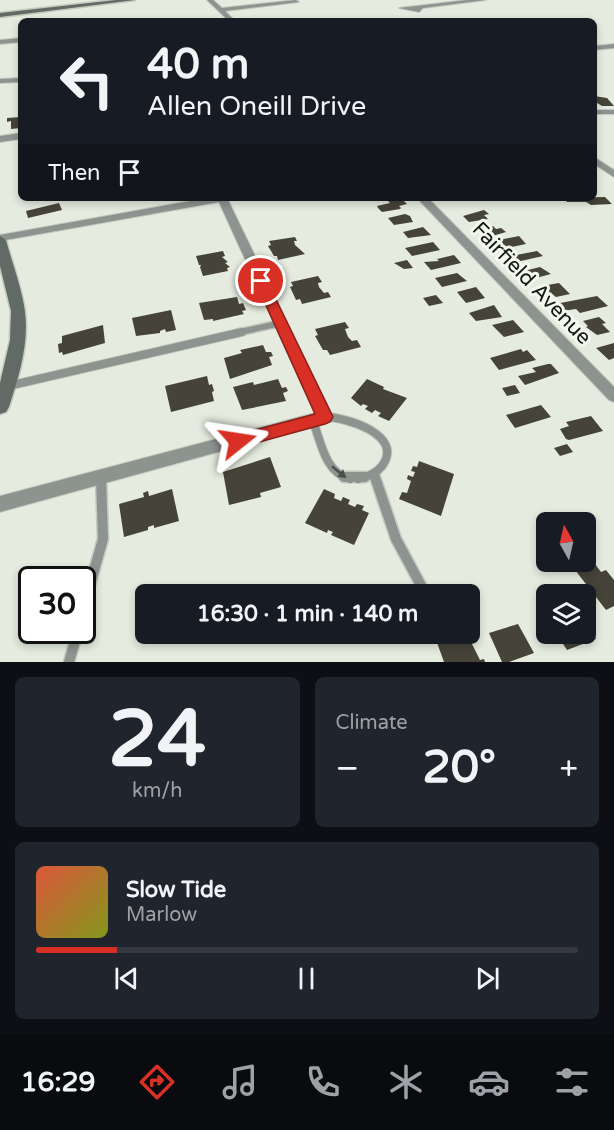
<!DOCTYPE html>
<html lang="en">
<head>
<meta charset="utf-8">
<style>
  body { margin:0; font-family:"Varela Round",sans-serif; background:#20242c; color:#f1f3f6; height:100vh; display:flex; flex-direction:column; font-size:22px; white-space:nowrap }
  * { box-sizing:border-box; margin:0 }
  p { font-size:20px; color:#9ea1a6 }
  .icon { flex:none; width:33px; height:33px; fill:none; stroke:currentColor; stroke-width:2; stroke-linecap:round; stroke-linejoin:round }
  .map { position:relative; height:662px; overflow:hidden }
  .details { display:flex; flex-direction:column; gap:15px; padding:15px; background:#0d0f14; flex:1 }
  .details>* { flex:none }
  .banner { position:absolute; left:18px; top:18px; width:579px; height:183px; border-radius:9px; box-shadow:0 3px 9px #0003; background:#171b24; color:#f1f3f6; overflow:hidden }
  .needle { width:39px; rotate:352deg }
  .buttons { position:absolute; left:536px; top:512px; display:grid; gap:12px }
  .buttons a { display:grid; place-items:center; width:60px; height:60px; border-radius:9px; background:#171b24; box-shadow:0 3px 9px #0003; font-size:30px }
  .speed { position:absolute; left:18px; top:566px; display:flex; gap:12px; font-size:30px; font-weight:700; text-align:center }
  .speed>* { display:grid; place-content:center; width:78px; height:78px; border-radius:50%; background:#171b24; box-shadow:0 3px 9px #0003; line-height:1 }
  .speed .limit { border:3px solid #111; border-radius:9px; background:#fff; color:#111 }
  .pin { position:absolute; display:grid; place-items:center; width:51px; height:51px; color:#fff; margin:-26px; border:3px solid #fff; border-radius:50%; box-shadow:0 2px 6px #0007 }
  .me { position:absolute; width:66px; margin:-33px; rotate:75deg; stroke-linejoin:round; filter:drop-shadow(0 0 4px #0008) }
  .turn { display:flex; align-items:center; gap:21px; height:126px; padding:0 30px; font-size:27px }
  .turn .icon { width:78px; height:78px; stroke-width:2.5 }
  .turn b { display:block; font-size:42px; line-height:51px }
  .then { display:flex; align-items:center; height:57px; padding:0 30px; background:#0003; gap:12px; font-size:22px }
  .big { font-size:45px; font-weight:700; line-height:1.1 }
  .details .widget { flex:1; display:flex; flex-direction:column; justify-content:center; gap:9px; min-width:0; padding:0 21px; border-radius:9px; background:#20242c }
  .details .dial { align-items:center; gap:0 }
  .dial b { font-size:78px; line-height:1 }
  .song { display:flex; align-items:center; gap:18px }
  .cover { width:72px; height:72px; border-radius:9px; background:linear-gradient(135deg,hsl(10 70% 55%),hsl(70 70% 35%)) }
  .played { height:6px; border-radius:3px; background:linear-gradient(90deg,#d93025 15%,#363941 15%) }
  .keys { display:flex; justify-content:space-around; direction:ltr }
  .heat { display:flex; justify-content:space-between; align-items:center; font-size:33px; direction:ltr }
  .details .tiles { flex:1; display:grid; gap:15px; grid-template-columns:1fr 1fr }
  .widget:last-child { grid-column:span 2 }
  .trip { position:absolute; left:135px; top:584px; width:345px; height:60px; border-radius:9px; background:#171b24; box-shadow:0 3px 9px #0003; font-weight:700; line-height:60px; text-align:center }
  .menu { display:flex; height:96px; justify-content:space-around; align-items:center; background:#090b0e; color:#9ea1a6 }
  .menu .icon { width:42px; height:42px }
  .menu .on { color:#d93025 }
  .menu b { font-size:27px; color:#f1f3f6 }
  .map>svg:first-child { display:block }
  .building { fill:#464439 }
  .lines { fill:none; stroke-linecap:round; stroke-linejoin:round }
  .lane-far2-casing { stroke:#c4c9be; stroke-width:9 }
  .lane-far1-casing { stroke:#c4c9be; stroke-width:10 }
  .lane-casing { stroke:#c4c9be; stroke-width:13 }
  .street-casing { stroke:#c4c9be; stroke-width:2 }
  .secondary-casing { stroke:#c4c9be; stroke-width:3 }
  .lane-far2 { stroke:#8d938f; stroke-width:6 }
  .lane-far1 { stroke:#8d938f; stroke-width:8 }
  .lane { stroke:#8d938f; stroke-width:10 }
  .street { fill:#8d938f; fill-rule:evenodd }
  .secondary { fill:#626a65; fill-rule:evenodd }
  .oneway { fill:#4b4f4b }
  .route { fill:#d93025; stroke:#8d1f18; stroke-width:1.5 }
  .labels { text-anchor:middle; stroke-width:6; stroke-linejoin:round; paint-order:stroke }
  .street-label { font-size:21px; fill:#151713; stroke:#f2f8ec }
</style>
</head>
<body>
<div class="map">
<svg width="614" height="662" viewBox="0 0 614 662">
  <rect width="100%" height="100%" fill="#e5ebdf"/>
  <path class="building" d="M594,96l13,2 7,8h-12l-8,-5z
    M21,117v11l-10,1v-8l-4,1v-4z
    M605,197l7,7 -21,1 -5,-3h-19l-3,-4z
    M402,199l5,5 -8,2 2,2 -1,1 -18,3 -4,-4 -1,-2 13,-3 -2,-2z
    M59,203l3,7 -34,8 -2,-7z
    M484,210l5,4 -5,1 4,4 -19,3 -6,-6z
    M405,214l5,2 3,6 -19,3 -6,-7z
    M493,226l3,3 5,-1 5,4 -17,5 -10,-8z
    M423,227l8,8 -23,3 -5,-6z
    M519,236l7,8 -24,5 -8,-8z
    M295,237l2,4h-3l1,4 10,9 -27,6 -1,-4h-3l-6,-10 3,-1 -2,-4z
    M433,242l7,8 -28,6 -7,-8z
    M223,251l2,5 -3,1 6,5 -3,1 5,4 -3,1 1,3 -25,5 -3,-9 1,-2h-2l-3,-9z
    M537,251l6,5 -31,7 -6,-6z
    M454,255l7,8 -30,7 -7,-8 15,-1 -2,-2z
    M407,260l6,8 -9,1 -10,-6z
    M540,267l11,7 -19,5 -8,-8z
    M457,273l10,8 -25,6 -7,-9z
    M318,276l4,6 -4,1 1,4 5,6 4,-1 3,5 -29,7 -2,-5 -4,1 -6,-13 3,-1 -2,-4z
    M559,283l11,11 -14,3 -14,-11z
    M476,287l9,11 -19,5 -9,-11z
    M436,295l7,8 -14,3 -6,-8z
    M597,296l11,10 -28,7 -4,-4 -14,2 -7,-7z
    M237,297l2,7 4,-1 3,7 -4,1 2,3 -31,7v-2l-9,1 -5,-17z
    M494,305l8,12 -26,4 -7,-8z
    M171,310l5,20 -10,2 -1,-3 -5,2v2l-24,3 -4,-18z
    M599,317l7,6 -4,1 8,8 -13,3 -11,-8 2,-1 -5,-5z
    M513,320l11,12 -20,5 -12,-12z
    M345,322l4,6 -4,1 3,8 4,4 5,-1 4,7 -31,8 -3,-5h-4l-8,-14 3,-1 -3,-6z
    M103,325l2,18 -42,12 -1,-3 -3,1 -1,-9 4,-1v-7z
    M614,343v15l-5,2 -13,-12z
    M263,345l3,7h5l2,4 -4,1 3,8 -42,14 -6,-21 18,-5 -2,-3z
    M521,349l2,3 4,-2 9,10 -37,10 -9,-12z
    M548,364h3l8,9 -34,12 -7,-9 18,-4 -4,-4z
    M207,376l2,9 3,-1 2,7 -2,1 2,9 -43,11 -6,-26z
    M278,379l4,9 4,-1 2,4 -5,2 3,8 -44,9 -9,-23 20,-5 1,3z
    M367,379l17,8 -1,2 24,9 -18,23 -11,-5 3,-3 -6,-3 -3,3 -7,-4 3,-3 -5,-2 -2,2 -10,-8z
    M515,385l5,8 -13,3 -5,-8z
    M541,405l10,12 -36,11 -9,-13z
    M591,416l12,15 -34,9 -3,-1 -6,-10 9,-3 -3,-4z
    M567,444l6,8 -13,4 -6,-8z
    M270,457l11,30 -21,6 1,4 -32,8 -6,-33z
    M419,461l35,13 -13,42 -42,-17 3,-7 5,1 4,-12 -4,-2 1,-4 5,2 2,-5 -4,-1 2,-5 4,1z
    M172,489l7,32 -25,7v-3l-6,2v3l-24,7 -5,-33 25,-7 -1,-4 5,-2 1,5z
    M324,489l11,5 -1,4 7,3 2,-4 7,3 -2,4 7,3 2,-3 7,2 -2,4 7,3 -15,32 -23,-10 2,-3 -5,-2 -1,3 -22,-10z
    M586,552l15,20 5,-2 8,10v26l-8,4 -34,-44 -2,-5h15z
    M585,622l11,17 -29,11 -11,-17h29z
    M518,624l16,29 -25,9h-7l-13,-29z
    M442,633h19l4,9 5,-2 10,20 4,-1 1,3h-41l-9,-25z"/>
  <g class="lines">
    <defs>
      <path id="lane-far2" d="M236,333l45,-10"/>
      <path id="lane-far1" d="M8,386l234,-54
        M325,417c21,0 80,18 57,49 -6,8 -15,11 -24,13
        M313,421c8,21 12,52 37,58
        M374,475l1,4"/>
      <path id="lane" d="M344,477h21
        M375,477l21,62 28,52
        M82,613l21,-74 -2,-62
        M69,662l9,-32"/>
      <path id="street" d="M207,0h6l9,8 74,-8 3,2 -74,9 10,10h-6z
        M467,0h19l-63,8 -4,4 -20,-4z
        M21,38v4l-21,2v-4z
        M614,44v4l-20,2v-4z
        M21,78v4l-21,1v-4z
        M594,110h20v4h-20z
        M21,133v6l-21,3v-6z
        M594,157l20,13v7l-20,-13z
        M207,198h22l-1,2 105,217 -2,4 -331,91v-16l315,-83 -96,-211 -219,39v-6z
        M417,198h11l186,189v15l-5,-2z"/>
      <path id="secondary" d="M116,0h19l-135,17v-4z
        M0,236l6,4c6,23 16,48 19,72 4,32 -6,64 -16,95l-3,5 -6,2v-31l10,-43 1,-29 -11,-45z"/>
    </defs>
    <use href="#lane-far2" class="lane-far2-casing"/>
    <use href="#lane-far1" class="lane-far1-casing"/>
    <use href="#lane" class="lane-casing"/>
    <use href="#street" class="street-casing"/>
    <use href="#secondary" class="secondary-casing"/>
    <use href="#lane-far2" class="lane-far2"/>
    <use href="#lane-far1" class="lane-far1"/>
    <use href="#lane" class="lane"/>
    <use href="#street" class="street"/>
    <use href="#secondary" class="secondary"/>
  </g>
  <defs><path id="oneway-solid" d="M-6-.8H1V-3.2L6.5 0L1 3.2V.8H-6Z" transform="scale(1.5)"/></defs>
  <use class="oneway" href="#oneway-solid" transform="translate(339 472) rotate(39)"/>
  <path class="route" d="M261,278l6,3 66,136 -3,5 -5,2 -87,24 -6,-2 -2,-5 2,-5 83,-22 -60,-133z"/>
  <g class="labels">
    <g class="street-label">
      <text transform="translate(532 283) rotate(46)" y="7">Fairfield Avenue</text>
    </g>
  </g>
</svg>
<div class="buttons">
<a><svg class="needle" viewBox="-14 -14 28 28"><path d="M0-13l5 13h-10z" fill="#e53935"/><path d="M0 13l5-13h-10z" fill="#9ea1a6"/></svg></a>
<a><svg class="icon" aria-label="layers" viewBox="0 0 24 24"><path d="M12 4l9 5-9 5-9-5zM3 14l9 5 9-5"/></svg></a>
</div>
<div class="speed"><div class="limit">30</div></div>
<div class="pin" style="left:261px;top:281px;background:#d93025"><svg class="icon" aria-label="arrive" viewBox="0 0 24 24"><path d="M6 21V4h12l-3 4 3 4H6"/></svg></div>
<svg class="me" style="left:238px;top:441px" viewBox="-20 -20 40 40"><path d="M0-17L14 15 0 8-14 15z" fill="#d93025" stroke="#fff" stroke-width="4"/></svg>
<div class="trip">16:30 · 1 min · 140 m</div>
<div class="banner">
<div class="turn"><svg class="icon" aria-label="left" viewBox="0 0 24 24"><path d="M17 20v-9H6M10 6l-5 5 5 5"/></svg><div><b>40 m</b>Allen Oneill Drive</div></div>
<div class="then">Then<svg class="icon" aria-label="arrive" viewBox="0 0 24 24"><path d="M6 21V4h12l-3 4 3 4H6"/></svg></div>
</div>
</div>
<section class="details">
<div class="tiles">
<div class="widget dial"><b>24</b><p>km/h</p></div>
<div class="widget"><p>Climate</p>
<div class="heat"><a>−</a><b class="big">20°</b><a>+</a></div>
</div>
<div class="widget">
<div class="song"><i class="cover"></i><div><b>Slow Tide</b><p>Marlow</p></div></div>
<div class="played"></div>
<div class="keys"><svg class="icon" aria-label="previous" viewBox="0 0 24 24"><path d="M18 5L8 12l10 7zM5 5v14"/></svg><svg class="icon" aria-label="pause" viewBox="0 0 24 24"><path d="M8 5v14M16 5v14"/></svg><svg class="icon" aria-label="next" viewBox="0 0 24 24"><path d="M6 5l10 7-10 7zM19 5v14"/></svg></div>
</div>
</div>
</section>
<nav class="menu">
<b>16:29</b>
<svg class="icon on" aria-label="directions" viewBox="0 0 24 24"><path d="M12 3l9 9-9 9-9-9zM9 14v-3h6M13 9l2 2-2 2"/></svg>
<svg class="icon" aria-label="music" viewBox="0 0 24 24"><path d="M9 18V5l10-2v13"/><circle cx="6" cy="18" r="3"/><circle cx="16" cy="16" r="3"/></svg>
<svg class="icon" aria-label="phone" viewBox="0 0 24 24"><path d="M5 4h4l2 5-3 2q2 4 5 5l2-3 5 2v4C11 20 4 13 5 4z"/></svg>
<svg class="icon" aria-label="climate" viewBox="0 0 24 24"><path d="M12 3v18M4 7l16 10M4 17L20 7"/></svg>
<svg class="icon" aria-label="car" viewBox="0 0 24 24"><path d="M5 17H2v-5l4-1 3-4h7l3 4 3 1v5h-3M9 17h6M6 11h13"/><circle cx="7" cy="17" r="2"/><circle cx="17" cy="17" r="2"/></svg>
<svg class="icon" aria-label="filters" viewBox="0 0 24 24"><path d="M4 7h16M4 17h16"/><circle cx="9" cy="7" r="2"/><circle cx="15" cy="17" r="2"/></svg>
</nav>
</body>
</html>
